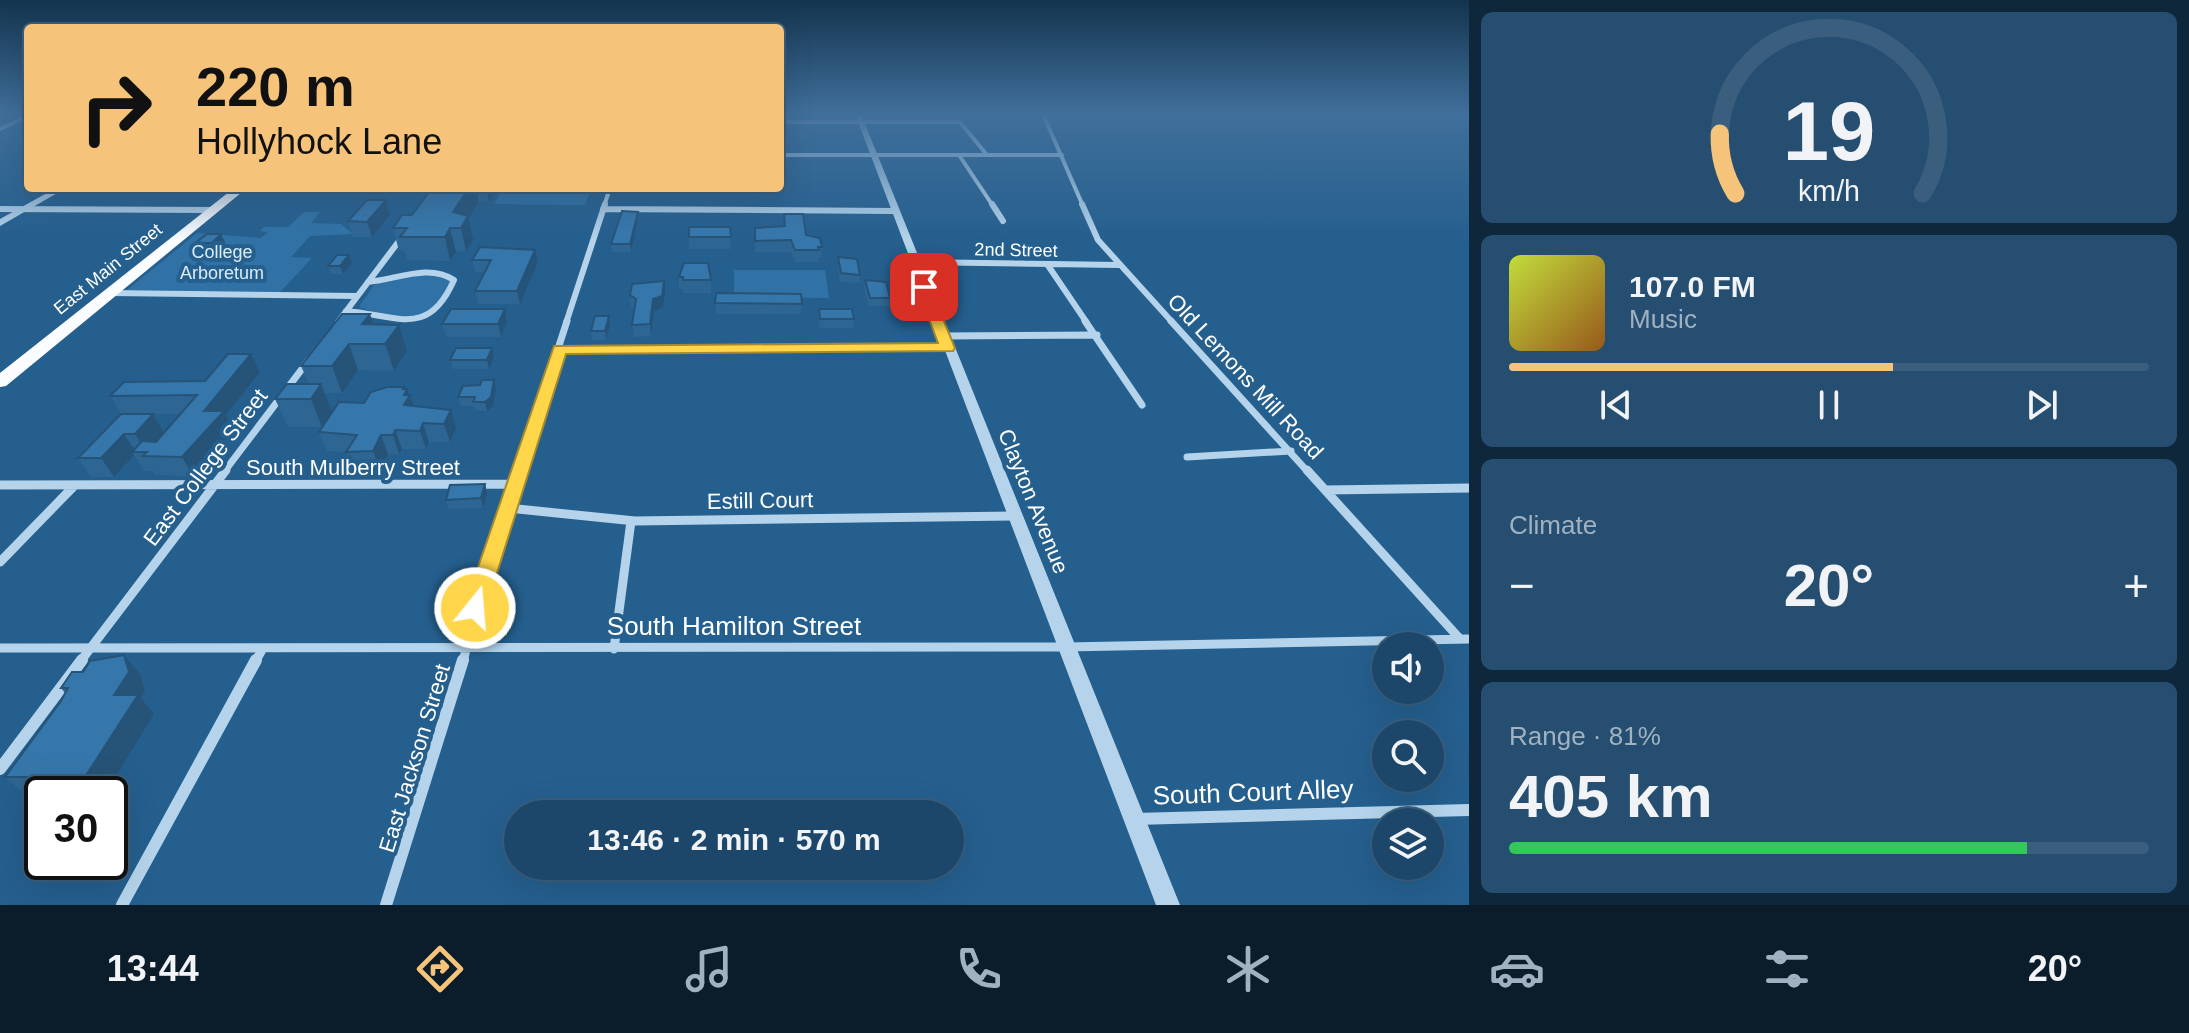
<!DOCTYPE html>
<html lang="en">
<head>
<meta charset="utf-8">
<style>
  body { margin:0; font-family:Helvetica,sans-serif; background:#254e70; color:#f1f3f6; height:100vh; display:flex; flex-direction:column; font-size:30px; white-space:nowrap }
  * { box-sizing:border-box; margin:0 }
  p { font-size:26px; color:#a0b2c1 }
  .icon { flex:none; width:44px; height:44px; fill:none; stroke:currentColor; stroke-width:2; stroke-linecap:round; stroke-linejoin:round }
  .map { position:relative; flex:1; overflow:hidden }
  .details { display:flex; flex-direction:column; gap:12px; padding:12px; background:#0f273a; width:720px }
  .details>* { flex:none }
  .banner { position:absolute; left:24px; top:24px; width:760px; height:168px; border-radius:8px; box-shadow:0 8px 32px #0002,0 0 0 2px #3a5f7e; background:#f5c47a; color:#111; overflow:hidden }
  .tools { position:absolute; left:1372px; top:632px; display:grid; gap:16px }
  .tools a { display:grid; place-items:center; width:72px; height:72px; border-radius:50%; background:#1c476a; box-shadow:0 8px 32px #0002,0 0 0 2px #3a5f7e; font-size:40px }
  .speed { position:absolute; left:24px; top:776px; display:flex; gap:16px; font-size:40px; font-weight:700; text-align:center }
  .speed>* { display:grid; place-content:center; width:104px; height:104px; border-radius:50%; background:#1c476a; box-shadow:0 8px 32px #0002,0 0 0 2px #3a5f7e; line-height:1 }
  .speed .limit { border:4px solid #111; border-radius:12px; background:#fff; color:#111 }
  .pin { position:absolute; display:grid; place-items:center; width:68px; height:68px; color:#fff; margin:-34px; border-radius:16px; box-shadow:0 4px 12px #0006 }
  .me { position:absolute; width:88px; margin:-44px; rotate:17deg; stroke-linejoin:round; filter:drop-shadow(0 0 6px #0008) }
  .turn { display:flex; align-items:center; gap:28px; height:168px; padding:0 40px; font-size:36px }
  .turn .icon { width:104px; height:104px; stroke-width:2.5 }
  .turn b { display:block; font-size:56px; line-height:68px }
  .big { font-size:60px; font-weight:700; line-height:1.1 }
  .details .tile { flex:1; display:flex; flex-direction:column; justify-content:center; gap:12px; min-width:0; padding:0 28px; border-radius:12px; background:#254e70 }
  .details .dial { align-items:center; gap:0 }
  .dial svg { height:208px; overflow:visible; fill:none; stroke:#3a5f7e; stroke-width:7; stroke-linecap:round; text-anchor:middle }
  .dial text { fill:#f1f3f6; stroke:none }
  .song { display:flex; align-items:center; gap:24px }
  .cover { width:96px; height:96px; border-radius:12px; background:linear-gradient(135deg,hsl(70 70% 55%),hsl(30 70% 35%)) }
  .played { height:8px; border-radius:4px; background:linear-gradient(90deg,#f5c47a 60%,#3a5f7e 60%) }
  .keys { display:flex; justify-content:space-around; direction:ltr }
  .heat { display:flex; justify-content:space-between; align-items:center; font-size:44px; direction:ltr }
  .charge { height:12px; border-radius:6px; background:linear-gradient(90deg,#34c759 81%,#3a5f7e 0) }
  .trip { position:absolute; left:504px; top:800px; width:460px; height:80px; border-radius:40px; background:#1c476a; box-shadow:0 8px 32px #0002,0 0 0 2px #3a5f7e; font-weight:700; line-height:80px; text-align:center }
  .menu { display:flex; height:128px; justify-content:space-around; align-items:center; background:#0b1c2a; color:#a0b2c1 }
  .menu .icon { width:56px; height:56px }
  .menu .selected { color:#f5c47a }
  .menu b { font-size:36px; color:#f1f3f6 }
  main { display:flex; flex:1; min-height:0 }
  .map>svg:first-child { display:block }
  .green { fill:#3072a6 }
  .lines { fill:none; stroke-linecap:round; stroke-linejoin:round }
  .minor-far4 { stroke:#b5d4eb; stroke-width:4 }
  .minor-far3 { stroke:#b5d4eb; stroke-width:6 }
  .minor-far2 { stroke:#b5d4eb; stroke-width:7 }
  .minor-far1 { stroke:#b5d4eb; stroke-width:9 }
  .minor { stroke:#b5d4eb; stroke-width:12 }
  .tertiary { fill:#b5d4eb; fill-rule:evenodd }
  .primary { fill:#fafcff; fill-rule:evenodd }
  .wall { fill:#2e6693; fill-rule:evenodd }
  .shaded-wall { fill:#265378 }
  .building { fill:#3677ab; stroke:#265378; stroke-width:2 }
  .route { fill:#ffd54a; stroke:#a68a30; stroke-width:2 }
  .labels { text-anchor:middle; stroke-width:8; stroke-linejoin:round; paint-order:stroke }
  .far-street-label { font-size:18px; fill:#fff; stroke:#255f8e }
  .far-park-label { font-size:18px; fill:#daebf8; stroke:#255f8e }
  .street-label { font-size:22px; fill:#fff; stroke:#255f8e }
  .near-street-label { font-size:26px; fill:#fff; stroke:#255f8e }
</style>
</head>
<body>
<main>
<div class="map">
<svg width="1469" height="905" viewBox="0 0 1469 905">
  <rect width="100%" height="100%" fill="#255f8e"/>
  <path class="green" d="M503,188h89l-7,17 -91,-1z
    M304,212h16l-9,11 30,1 12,10 -43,2 -19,21 21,1 -32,34 -153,-2 70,-57 64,5 7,-6 -8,-1 4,-4h24z
    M734,270h91l4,28 -95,-1z
    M420,275l24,1 7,5c-5,9 -10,22 -17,29 -19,18 -55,4 -75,-3l15,-22z"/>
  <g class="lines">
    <path class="minor-far4" d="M1043,114l40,92
      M780,122h180l27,33
      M0,129l28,-13
      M780,155h282
      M959,155l34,51
      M604,206l6,-18"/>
    <path class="minor-far3" d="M992,204l11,17
      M1082,204l16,36 75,83
      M0,209l213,1
      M603,209l291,2
      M914,262l204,3
      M1047,264l40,59
      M110,293l247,3
      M346,311c51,4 82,28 108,-31 -26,-17 -58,0 -86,2
      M338,322l64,-85
      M566,323l39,-119"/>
    <path class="minor-far2" d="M1085,321l57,84
      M1171,321l137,151
      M943,336l154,-1
      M559,349l389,-1
      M1187,457l104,-6
      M224,472l84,-111
      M518,472l49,-151"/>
    <path class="minor-far1" d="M1307,470l153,169
      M0,485l515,-1
      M1326,490l143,-2
      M507,508l128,13 379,-5
      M0,562l75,-77
      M0,648l1066,-1 403,-8
      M614,649l17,-128
      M80,662l146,-192
      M255,662l7,-12
      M463,662l20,-82 36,-110"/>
    <path class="minor" d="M0,769l82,-109
      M1135,819l334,-9
      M122,905l134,-245
      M386,905l77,-245"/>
    <path class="tertiary" d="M855,114h6l319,791h-24z
      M56,188h10l-66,38v-7z"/>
    <path class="primary" d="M234,188h13l-241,198 -6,1v-14z"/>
  </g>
  <path class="wall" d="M432,188h65l-8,14h-10l-10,16 4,21 -7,12 -10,1 -6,9 -43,-1 -3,-9h-5l-6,-23 19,-13z
    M386,200l4,15 -18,22h-19l-5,-16z
    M638,212v7l-7,33h-19l-1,-8z
    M784,214l38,33 -1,11h-3v4h-23l-4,-10h-36v-24l29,-2z
    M730,227l1,22h-42v-12z
    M225,242l-9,9h-17l-4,-8z
    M838,257l22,18v8l-20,-1 -2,-16z
    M472,260l66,2 -18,42h-42l-3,-13 10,-19h-10z
    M352,263l-9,11h-12l-3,-8z
    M679,277l32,3v13h-28v-4h-4z
    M865,280l25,18 -1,8h-20l-5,-17z
    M665,293l-2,14 -9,4 -3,25 -17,1 -2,-12 3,-16 -4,-2 -1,-12z
    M716,293l86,11 -1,10h-85z
    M505,309l2,13 -6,15h-55l-4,-13z
    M819,309l35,10 -1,9h-33l-2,-10z
    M609,316l1,9 -4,15h-14l-1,-9z
    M373,324l26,1 8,26 -13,20 -36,-1 -16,23h-17l-3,34h-34l-13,-28 34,-15 -8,-18z
    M494,357l-5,12h-36l-3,-9z
    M260,372l-34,43 7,15 -40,46 -38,-1 -2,-4h-9l-10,-16 -20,22h-23l-13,-19 43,-44 -11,-18zM140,414h41l-17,18 -11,-18z
    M405,389l9,17 42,22 -6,14h-21l-3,7h-24l-3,5h-11l-8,16 -26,1 -7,-19 -20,-1 -8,-19 45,-29z
    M496,389l-3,17 -6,5h-11l-2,-5h-13l-3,-9z
    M485,484l2,9 -4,15 -34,1 -3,-9z
    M140,674l5,17 -4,7 13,16 -49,80h-63v2h-15l-22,-19 56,-76 4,-8 -4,-5z"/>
  <path class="shaded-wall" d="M469,188h7l3,14 -10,16 4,21 -7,12 -5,-23 -8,-16z
    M486,188h11l-8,14z
    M386,200l4,15 -18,22 -5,-15z
    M638,212v7l-7,33 -1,-8z
    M450,228l6,24 -6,9 -5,-24z
    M221,234l4,8 -9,9 -4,-8z
    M535,250l3,12 -18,42 -3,-13z
    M349,255l3,8 -9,11 -3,-8z
    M664,281l1,12 -2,14 -9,4 -3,25 -1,-12 3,-25z
    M505,309l2,13 -6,15 -3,-13z
    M370,314l8,26 -16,-16z
    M609,316l1,9 -4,15 -1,-9z
    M399,325l8,26 -13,20 -9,-27z
    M349,344l9,26 -16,23 -10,-27z
    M492,348l2,9 -5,12 -2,-9z
    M251,354l9,18 -34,43 7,15 -40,46 -11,-19 22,-46z
    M494,380l2,9 -3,17 -6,5 -2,-9z
    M321,384l11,28 -10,15 -11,-28z
    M404,387l2,4 1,-2 2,7 1,-1 6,18 -12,-8 -1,-16z
    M451,410l5,18 -6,14 -6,-18z
    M153,414l11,19 -17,20 -12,-19z
    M423,423l6,19 -3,7 -6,-18z
    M395,430l7,19 -3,5 -6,-19z
    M124,434l12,18h-4l2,3 -20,22 -13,-19z
    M381,435l7,19 -8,16 -7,-19z
    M485,484l2,9 -4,15 -2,-10z
    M124,655l16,19 5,17 -4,7 13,16 -49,80h-2l-18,-17 29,-82z"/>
  <path class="building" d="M432,188h37l-16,24 15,4 -7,12h-11l-5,9h-45l7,-9h-14l9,-13h10z
    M367,200h19l-19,22 -19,-1z
    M622,211l16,1 -8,32h-19z
    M784,214h19l3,21 14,3 2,9h-4l1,3h-24l-4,-10 -36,1v-13l30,-2z
    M689,227h41l1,10h-42z
    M207,234h14l-9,9h-17z
    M480,247l55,3 -18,41h-42l16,-31h-19z
    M337,255h12l-9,11h-12z
    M838,257l19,2 3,16 -19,-2z
    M684,263h24l3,17h-28v-3h-4z
    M865,280l21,2 4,16h-20z
    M664,281l-2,15 -9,3 -3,25 -18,1 4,-26 -6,-4 2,-11z
    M716,293l85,1 1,10 -87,-1z
    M451,309h54l-7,15h-56z
    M819,309h33l2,10h-34z
    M342,314h28l-8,10 37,1 -14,19h-36l-17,22h-31z
    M595,316h14l-4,15h-14z
    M456,348h36l-5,12h-37z
    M228,354h23l-47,57h20l-42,46 -39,-1 4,-4h-15l10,-11 14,1 41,-47 -87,1 14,-14 81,-1z
    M482,380h12l-3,17 -6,5h-12l2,-5h-17l5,-11 17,-1z
    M287,384h34l-10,15h-36z
    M387,387h17l-1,2h4l-3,6h6l-6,10 47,5 -7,14 -21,-1 -3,8 -25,-1 -2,5h-12l-8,16 -27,1 11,-17 -38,-3 20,-30 25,1 7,-11z
    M121,414h32l-18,20h-11l-23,24h-23z
    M485,484l-4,14 -35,2 4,-15z
    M124,655l5,17 -15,23h24l-53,82h-80l56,-76 7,-13h-7l11,-16h11l7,-11z"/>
  <linearGradient id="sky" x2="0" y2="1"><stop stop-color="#14344e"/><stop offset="0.47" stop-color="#406f9b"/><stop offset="1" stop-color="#406f9b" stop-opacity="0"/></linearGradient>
  <rect width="1469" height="241" fill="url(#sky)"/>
  <path class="route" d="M919,284l11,3 25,61 -2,3 -387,3 -80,254 -3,6h-16l-3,-6 90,-262 384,-3 -21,-56z"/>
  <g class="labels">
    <g class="far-street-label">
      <text transform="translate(1016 250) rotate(1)" y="6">2nd Street</text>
      <text transform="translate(108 269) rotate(-39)" y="6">East Main Street</text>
    </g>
    <g class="far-park-label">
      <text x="222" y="258">College<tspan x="222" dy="21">Arboretum</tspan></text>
    </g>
    <g class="street-label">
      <text transform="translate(1246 376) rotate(47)" y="8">Old Lemons Mill Road</text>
      <text transform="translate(205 467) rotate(-53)" y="8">East College Street</text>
      <text x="353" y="475">South Mulberry Street</text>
      <text transform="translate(760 500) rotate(-1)" y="8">Estill Court</text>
      <text transform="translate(1034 501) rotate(68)" y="8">Clayton Avenue</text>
      <text transform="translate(414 758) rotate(-73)" y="8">East Jackson Street</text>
    </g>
    <g class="near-street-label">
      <text x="734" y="635">South Hamilton Street</text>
      <text transform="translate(1253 792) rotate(-2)" y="9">South Court Alley</text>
    </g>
  </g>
</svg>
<div class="tools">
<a><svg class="icon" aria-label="sound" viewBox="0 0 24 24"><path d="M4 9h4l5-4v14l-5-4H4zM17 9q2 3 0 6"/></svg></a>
<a><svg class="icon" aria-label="search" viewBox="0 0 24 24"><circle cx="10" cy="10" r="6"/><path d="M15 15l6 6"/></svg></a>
<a><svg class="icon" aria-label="layers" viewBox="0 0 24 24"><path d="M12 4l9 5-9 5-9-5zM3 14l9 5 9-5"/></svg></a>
</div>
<div class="speed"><div class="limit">30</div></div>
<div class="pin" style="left:924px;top:287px;background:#d93025"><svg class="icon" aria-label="arrive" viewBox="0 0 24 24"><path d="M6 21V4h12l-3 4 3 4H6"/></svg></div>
<svg class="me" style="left:475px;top:608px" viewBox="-20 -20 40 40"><circle r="17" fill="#ffd54a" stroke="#fff" stroke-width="3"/><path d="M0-11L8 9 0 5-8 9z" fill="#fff"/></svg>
<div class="trip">13:46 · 2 min · 570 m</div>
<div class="banner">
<div class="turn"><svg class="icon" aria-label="right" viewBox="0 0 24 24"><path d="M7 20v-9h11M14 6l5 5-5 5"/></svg><div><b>220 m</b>Hollyhock Lane</div></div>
</div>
</div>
<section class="details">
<div class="tile dial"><svg viewBox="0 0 100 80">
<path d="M14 69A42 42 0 1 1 86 69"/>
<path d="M14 69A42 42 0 0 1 8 46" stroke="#f5c47a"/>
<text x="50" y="56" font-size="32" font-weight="700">19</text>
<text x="50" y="72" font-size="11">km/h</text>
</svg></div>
<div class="tile">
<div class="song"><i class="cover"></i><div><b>107.0 FM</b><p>Music</p></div></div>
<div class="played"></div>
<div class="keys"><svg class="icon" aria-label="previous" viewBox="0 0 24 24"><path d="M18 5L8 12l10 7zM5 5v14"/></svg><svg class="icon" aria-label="pause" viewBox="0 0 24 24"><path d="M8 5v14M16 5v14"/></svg><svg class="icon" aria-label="next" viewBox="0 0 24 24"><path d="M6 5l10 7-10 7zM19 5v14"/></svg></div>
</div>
<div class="tile"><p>Climate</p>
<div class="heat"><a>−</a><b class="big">20°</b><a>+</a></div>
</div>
<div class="tile"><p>Range · 81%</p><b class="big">405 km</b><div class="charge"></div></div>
</section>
</main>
<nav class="menu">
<b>13:44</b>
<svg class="icon selected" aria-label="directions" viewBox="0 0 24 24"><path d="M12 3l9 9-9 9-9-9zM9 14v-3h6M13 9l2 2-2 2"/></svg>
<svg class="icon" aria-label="music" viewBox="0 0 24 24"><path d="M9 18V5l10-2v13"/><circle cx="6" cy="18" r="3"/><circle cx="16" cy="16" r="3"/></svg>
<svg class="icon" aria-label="phone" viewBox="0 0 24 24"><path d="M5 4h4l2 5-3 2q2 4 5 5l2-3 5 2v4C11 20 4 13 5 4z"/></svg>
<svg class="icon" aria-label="climate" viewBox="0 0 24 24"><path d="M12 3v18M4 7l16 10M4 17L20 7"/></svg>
<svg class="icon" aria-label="car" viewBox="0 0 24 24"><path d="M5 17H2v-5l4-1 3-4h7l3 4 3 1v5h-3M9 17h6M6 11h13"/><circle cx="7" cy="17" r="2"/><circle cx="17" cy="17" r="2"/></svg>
<svg class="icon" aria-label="filters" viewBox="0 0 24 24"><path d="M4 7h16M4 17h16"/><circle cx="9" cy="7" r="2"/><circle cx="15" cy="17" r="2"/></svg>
<b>20°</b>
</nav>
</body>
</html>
